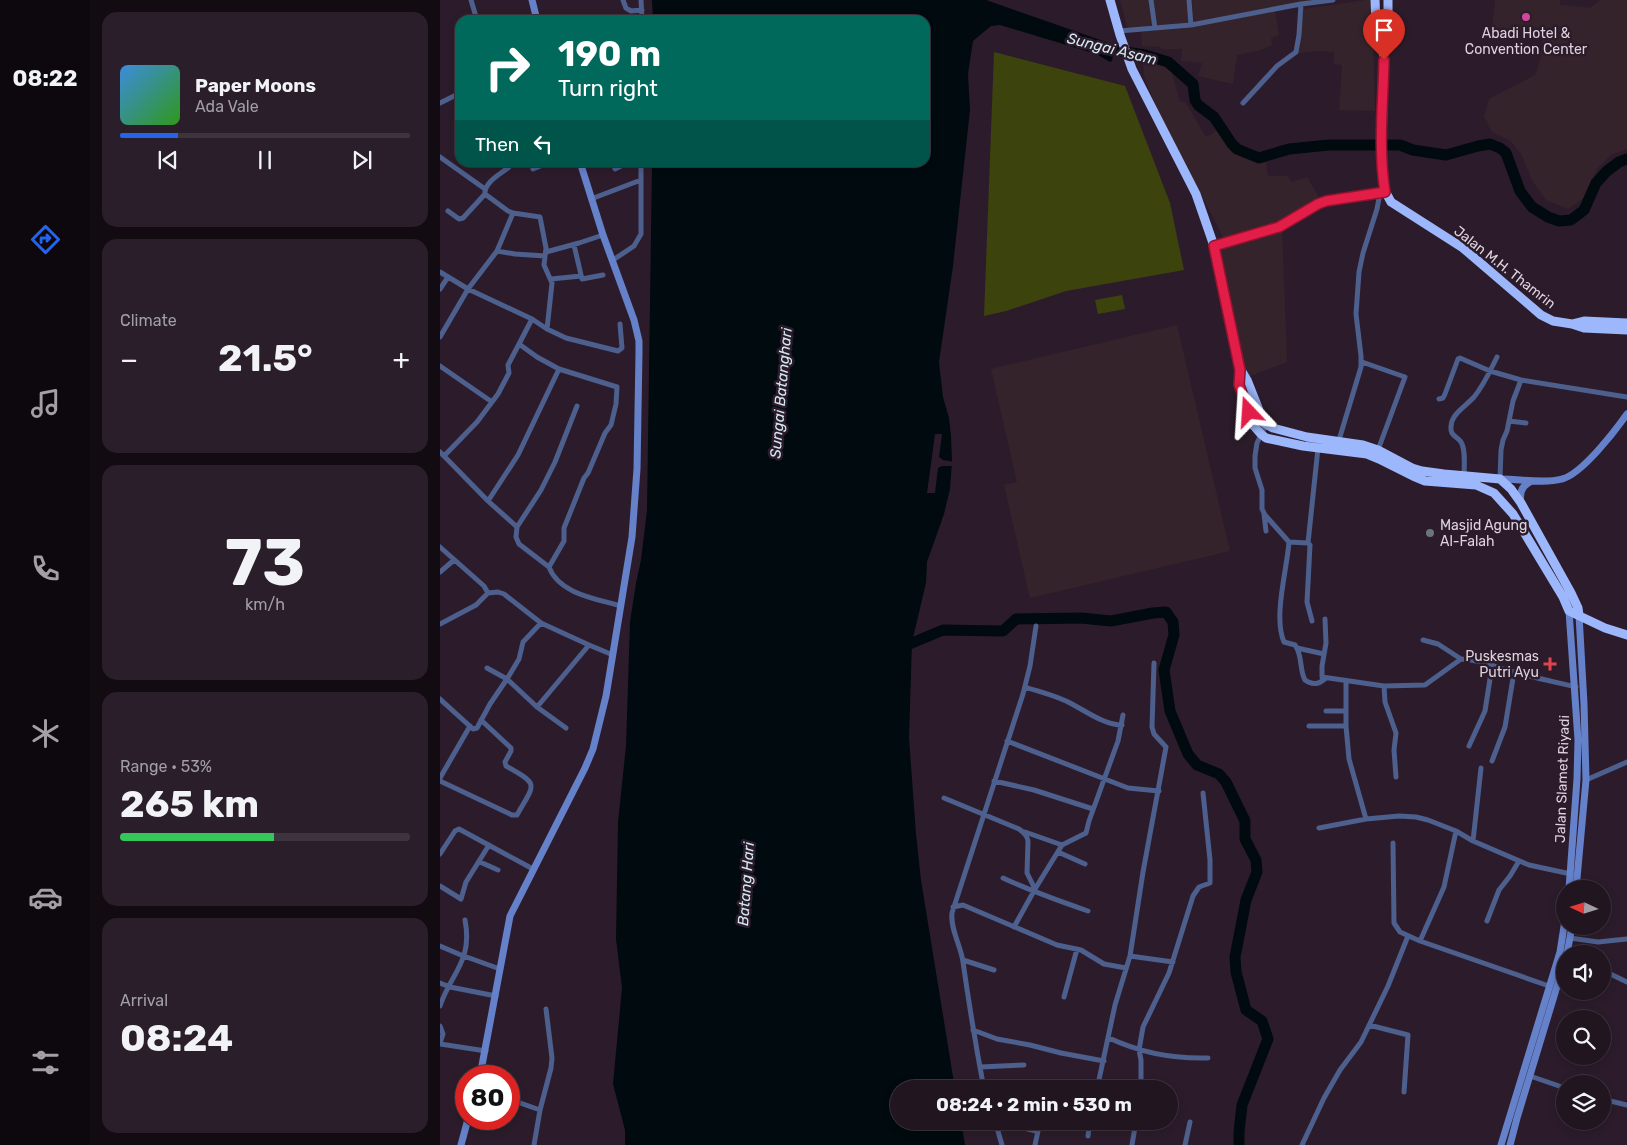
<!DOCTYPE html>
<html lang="en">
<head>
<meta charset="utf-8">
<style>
  body { margin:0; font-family:Rubik,sans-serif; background:#291e29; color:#f1f3f6; height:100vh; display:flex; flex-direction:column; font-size:19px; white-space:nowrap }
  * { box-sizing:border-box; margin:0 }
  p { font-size:16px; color:#a29fa5 }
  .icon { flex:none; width:28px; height:28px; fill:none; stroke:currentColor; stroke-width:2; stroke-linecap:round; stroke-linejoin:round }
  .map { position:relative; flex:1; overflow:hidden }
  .drawer { display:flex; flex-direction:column; gap:12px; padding:12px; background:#120c12; width:350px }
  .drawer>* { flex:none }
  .guide { position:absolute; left:15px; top:15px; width:475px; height:152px; border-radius:15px; box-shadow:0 2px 8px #0003,0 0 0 1px #3e343e; background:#00695c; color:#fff; overflow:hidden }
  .needle { width:32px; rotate:274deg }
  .fabs { position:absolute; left:1116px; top:880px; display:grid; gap:10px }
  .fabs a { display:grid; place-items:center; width:55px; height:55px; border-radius:50%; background:#211520; box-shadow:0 2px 8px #0003,0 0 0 1px #3e343e; font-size:25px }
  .speed { position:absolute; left:15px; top:1065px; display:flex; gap:10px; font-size:25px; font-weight:700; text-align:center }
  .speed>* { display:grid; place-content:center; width:65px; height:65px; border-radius:50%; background:#211520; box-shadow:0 2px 8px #0003,0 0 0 1px #3e343e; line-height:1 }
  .speed .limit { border:8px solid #d22; background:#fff; color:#111 }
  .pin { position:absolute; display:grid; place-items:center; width:42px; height:42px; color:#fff; margin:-51px -21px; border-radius:50% 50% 50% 0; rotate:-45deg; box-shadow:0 0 5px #0007 }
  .pin .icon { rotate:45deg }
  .me { position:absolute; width:55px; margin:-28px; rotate:340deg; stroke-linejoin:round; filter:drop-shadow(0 0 4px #0008) }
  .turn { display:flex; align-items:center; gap:18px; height:105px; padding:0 20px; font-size:22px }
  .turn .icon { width:65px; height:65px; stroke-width:2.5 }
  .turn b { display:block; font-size:35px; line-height:42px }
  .then { display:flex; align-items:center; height:48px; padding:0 20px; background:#0003; gap:10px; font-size:19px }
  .big { font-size:38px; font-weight:700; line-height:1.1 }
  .drawer .tile { flex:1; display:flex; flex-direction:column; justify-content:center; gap:8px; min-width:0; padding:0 18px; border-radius:15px; background:#291e29 }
  .drawer .dial { align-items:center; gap:0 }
  .dial b { font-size:65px; line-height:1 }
  .song { display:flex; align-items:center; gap:15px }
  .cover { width:60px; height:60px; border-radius:8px; background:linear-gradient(135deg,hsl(210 70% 55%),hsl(110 70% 35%)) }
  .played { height:5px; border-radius:2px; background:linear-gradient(90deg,#2563eb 20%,#3e343e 20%) }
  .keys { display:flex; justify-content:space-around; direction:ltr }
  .heat { display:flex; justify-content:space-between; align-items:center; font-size:28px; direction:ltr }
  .charge { height:8px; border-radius:4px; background:linear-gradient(90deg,#34c759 53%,#3e343e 0) }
  .trip { position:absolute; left:450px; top:1080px; width:288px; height:50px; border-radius:25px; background:#211520; box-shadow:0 2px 8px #0003,0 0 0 1px #3e343e; font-weight:700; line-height:50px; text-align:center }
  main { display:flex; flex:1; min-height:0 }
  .dock { display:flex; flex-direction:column; width:90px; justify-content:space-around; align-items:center; background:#0d080d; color:#a29fa5 }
  .dock .icon { width:35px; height:35px }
  .dock .selected { color:#2563eb }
  .dock b { font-size:22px; color:#f1f3f6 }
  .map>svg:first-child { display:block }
  .commercial { fill:#35232b }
  .green { fill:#3d430c }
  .water { fill:#010a0e }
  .pier { fill:#2c1c2b }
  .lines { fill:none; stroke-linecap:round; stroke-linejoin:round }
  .river { stroke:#010a0e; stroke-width:11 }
  .street { stroke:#4d5f8d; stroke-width:5 }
  .secondary { stroke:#6581ca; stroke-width:7 }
  .highway { stroke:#9cb7fb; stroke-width:9 }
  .route-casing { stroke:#92132f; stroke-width:12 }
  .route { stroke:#e11d48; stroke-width:9 }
  .hotel-dot { fill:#d1479c; stroke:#2c1c2b; stroke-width:2 }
  .worship-dot { fill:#6b7280; stroke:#2c1c2b; stroke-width:2 }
  .health-dot { fill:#e0444e; stroke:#2c1c2b; stroke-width:2 }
  .labels { text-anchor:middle; stroke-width:5; stroke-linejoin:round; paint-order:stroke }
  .poi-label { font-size:14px; fill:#ded3dd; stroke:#2c1c2b }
  .street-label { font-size:14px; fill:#ded3dd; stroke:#2c1c2b }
  .water-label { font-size:15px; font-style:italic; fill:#d1e9f2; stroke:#2c1c2b }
</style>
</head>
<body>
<main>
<nav class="dock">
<b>08:22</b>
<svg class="icon selected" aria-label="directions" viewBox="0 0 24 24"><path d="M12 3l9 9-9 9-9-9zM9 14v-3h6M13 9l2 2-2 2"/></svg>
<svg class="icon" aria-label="music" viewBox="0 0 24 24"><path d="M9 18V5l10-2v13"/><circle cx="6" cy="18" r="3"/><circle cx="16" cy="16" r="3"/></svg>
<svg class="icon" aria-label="phone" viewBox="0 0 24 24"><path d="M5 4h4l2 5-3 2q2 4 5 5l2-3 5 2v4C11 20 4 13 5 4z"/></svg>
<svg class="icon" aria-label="climate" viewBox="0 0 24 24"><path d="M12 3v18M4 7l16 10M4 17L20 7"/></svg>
<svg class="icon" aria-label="car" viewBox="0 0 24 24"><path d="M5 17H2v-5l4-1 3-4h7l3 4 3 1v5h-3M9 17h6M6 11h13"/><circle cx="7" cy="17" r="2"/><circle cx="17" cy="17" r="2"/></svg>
<svg class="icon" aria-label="filters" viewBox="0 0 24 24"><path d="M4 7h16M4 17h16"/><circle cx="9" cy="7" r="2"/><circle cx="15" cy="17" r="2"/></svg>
</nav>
<section class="drawer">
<div class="tile">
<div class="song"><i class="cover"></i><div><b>Paper Moons</b><p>Ada Vale</p></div></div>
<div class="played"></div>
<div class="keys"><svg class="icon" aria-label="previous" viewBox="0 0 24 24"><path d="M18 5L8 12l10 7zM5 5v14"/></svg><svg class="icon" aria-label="pause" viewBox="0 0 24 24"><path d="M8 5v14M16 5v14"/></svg><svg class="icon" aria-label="next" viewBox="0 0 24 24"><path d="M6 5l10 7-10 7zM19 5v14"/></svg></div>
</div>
<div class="tile"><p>Climate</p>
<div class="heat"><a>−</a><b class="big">21.5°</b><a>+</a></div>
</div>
<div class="tile dial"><b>73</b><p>km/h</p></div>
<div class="tile"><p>Range · 53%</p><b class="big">265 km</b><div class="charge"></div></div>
<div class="tile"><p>Arrival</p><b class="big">08:24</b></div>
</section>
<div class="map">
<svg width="1187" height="1145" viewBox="0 0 1187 1145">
  <rect width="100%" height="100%" fill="#2c1c2b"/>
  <path class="commercial" d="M680,0h31l2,27 -25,3z
    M713,0h33l3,23 -31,3z
    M752,0h122l-120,22z
    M926,0h6l3,111 -36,-1 3,-45 -8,-1v-12l-14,-1 -21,2 4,-44z
    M1055,0h65v5l30,3 10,-8h27v149l-16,6 -14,14 -12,28 -17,12 -22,-9 -13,-18 -12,-28 -10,-13 -19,-9 -8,-16 5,-17 46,-24 4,-10 4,-30 -51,-7z
    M835,11l4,24 -8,3 1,7 -14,6 -21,4 -4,29 -35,-8 4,-13 -21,-2 1,-12h-21v-2l-19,-1 -1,-14 47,-4z
    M728,59l12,43h5l21,35 18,-10 11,20 24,14 7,2 2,13h20l4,6 15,-5 13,22 -28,17 -18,7 -50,16 -66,-128 -14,-35 -1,-13z
    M842,225l5,137 -37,14 -7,-9 -26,-122z
    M737,325l53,226 -200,47 -26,-113 13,-3 -26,-113z"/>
  <path class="green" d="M554,52l131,34 45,117 14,67 -118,21 -60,20 -22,5z
    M682,295l3,14 -27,5 -3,-14z"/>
  <path class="water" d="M212,0h334l120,42c6,4 8,11 6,19l-2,1 -14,-8 -96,-29 -9,1 -18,15 -5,33 2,36 -17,156 -14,96 4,35 6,21 2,18 1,26 -2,27 -6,25 -17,48 -1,21 -14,59 -3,96 7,96 5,46 34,209h-56v32h62l4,24h-340v-15l-12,-46 9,-96 -6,-49 2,-117 8,-76 4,-124 6,-39 5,-23 6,-50 5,-347 273,-1v-142h-272z"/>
  <path class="pier" d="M495,434h7l-3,23 4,3 12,2 -1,4h-12l-4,2 -3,25h-8z"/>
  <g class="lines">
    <path class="river" d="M658,48l47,7 23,7 25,22 2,16 3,5 16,12 18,27 5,5 22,9 30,-9 40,-4h71l13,5 33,5 32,-9 12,-2 10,4 6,5 14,38 12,16 16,10 11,4 12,-1 13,-10 12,-27 11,-12 12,-9 8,-3
      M458,647l2,1 43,-18 60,1 13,-12 65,-1 30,3 42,-8 13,-1 7,10 1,13 -10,35 6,41 18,43 9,11 22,9 7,8 19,39v18l11,21 1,12 -11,28 -11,57 1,15 10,38 16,11 6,18 -26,66 -3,27v13"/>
    <path class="street" d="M31,0l6,20
      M183,0l3,8 5,3 11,-1
      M201,0l1,20
      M711,0l4,28
      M749,0l2,25
      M679,31l72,-6 110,-21 32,-4
      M0,103l20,-10
      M803,103l34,-37 19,-14 3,-17 2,-31
      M0,157l45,32
      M68,162l1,5c-8,7 -25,15 -24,27l23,17 5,2
      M93,169l17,-7
      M175,169l14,-7
      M151,199l50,-19
      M8,211l11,8 4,-1 22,-24
      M134,245l8,34 21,-4
      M774,246l65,-19 39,-23 8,-3 57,-9
      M57,251l18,3 30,2
      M106,252l33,-9 24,-8
      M173,260l21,-14 7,-12v-72
      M0,272l28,17 64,30
      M111,279l30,-3
      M0,289l8,-12
      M107,329l19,9 52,13 4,-3 -2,-24
      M0,337l28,-48 29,-38 16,-38 27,4 6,31 -2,17 8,18 -5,46 -15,-10 -13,25
      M922,362l43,15 -27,73
      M0,366l52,36
      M999,399l4,-1 2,-4 13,-35 2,-1 30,13 31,9 106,17
      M1069,421l17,2
      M826,425l-9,18 -2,13v12l7,22v19l3,6 24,27c-2,28 -16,75 -5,100l11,3c8,11 4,24 10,35 8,6 14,4 21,-2
      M899,440l22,-73v-11l-5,-42 3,-42 4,-19 14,-44 3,-16
      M0,452l48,49 29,26 -1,10 3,7 30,23c10,27 48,32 72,39
      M4,456l33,-34 21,-28 11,-21 -1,-8 11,-21 18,13 22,12
      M1024,477c0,-10 2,-27 -3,-35 -4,-6 -11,-6 -10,-15 0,-13 15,-21 23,-30 10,-12 16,-26 23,-40
      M1060,479l1,-29 2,-10 4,-9 6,-30 8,-21
      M48,501l30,-46 41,-86 58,18 -1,17 -5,21 -6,8 -17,40 -4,5 -20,50v13l-15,26
      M824,514l2,17
      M77,527l24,-37 14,-28 22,-56
      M849,542l19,1
      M0,547l44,39 4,7
      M0,572l14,-12
      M885,619l1,24 -4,23v11l62,9 41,-1 36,-26c18,0 36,9 53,13 21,6 41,10 62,15
      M872,621l-5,-19 3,-57 -2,-2 10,-95
      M0,624l36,-19 12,-12 10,-1 6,2 37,29 48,22 24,10
      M983,640l15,4 23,15
      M857,648l27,6
      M47,668l20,11 12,-20 4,-17 18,-19
      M906,681v45l3,33 17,60
      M944,686l1,16 11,31 -2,17 2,27
      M585,687c15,5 33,9 47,17 15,8 33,21 50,21
      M0,699l33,30 4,-1 13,-24 17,-25 30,28 29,21
      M97,707l52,-62
      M886,711h20
      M869,726h37
      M567,741l121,47 31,3
      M1029,746l16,-35 7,-45
      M1052,761l13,-34 9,-55
      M0,778l30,-52
      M1146,780l41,-18
      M0,781l72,34h5c18,-32 23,-30 -11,-49l-1,-4 6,-11v-3l-30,-28
      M554,781l40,9 59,19
      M504,798l75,31c5,4 8,6 9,12l-1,32 8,16
      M879,828l47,-9 33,-3 17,1 12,3 28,11 17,10 56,24 42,9
      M585,832l37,13
      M1033,841l8,-73
      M953,843l1,80 6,9 20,9 129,45
      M618,852l27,12
      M0,854l15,-23 4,-2 74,40
      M40,862l18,8
      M563,878c28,13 56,23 85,33
      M0,886l21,13 5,-17 23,-37
      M513,907l10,-2 94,40 24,5 23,14 22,4
      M1047,921l12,-31 11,-14 9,-15
      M574,927l21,-38 27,-44 24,-12 3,-12 29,-80 5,-26
      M1130,938l28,4 29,-3
      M980,941l24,-54 12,-56
      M0,946l21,9 39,14
      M690,956l43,6
      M523,960l31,10
      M1162,970l25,12
      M0,983l10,4 46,9
      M624,997l13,-48
      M0,1006c11,-33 33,-45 25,-86
      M929,1025l39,10 -4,57
      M0,1026l3,8 -3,9
      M533,1030l24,9 33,6 31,8 43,8
      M669,1038c32,15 64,21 99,20
      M0,1044l46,7
      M540,1067l44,-2
      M1090,1076l35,12
      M544,1089c-8,-42 -15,-85 -21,-127 -2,-16 -13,-33 -11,-49l71,-219 7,-28 6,-40
      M657,1089l18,-84 15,-49 13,-84 23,-125 -12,-13 -2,-7 2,-64
      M701,1089v-29l-2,-10 4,-23 26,-54 24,-77 6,-9 11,-4v-23l-7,-67
      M69,1099l31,11 -6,35
      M1162,1099l25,6
      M100,1110l11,-42 1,-10 -6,-49
      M648,1136l2,-15
      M562,1145l-7,-24 41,10 3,-2 1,-8
      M595,1145l3,-14
      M692,1145l4,-24
      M745,1145l5,-23
      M862,1145l22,-47 16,-28 21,-28 27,-56 20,-50"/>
    <path class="secondary" d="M92,0l5,20
      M1060,479c19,0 44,5 62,0 20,-5 53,-48 65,-65
      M1081,502c-2,-10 1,-17 11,-21
      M1129,889l8,-110 1,-39 -9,-129
      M1136,889l10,-109 -2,-76 -5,-89
      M1127,954l5,-28
      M40,1076l30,-160 75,-148 8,-19 13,-53 26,-159 5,-68 2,-116v-12l-5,-21 -31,-85 -23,-73
      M21,1145l7,-26
      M1061,1145l59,-193 5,-32
      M1070,1145l7,-27 48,-158"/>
    <path class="highway" d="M670,0l10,35 12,34 64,125 18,52 27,124 6,10 17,43 9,5 34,9 56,8 15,5 34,18 10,3 22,3 56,5 11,10 10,14 50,90 7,15 1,7
      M935,0l1,23 8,21
      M948,0v24l-4,20 -2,109v21l3,17 6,11 72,46 78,67 12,6 19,3 12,4 43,2
      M1132,324l12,-3 43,2
      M801,370l-2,15 15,41 7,8 5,4 37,8 64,8 12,5 34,17 12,5 51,4 18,8 19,21 50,83 6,14 36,17 22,7"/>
  </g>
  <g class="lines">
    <defs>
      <path id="route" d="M809,412l-10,-27 1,-15 -26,-124 65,-19 39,-23 8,-3 59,-9c-7,-44 -2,-89 -1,-132"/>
    </defs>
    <use href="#route" class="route-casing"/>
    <use href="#route" class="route"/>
  </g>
  <circle class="hotel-dot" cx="1086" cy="17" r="5"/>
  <circle class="worship-dot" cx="990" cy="533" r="5"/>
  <path class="health-dot" d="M1107.5 656.5h5v5h5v5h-5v5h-5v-5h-5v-5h5z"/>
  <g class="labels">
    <g class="poi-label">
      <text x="1086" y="38">Abadi Hotel &amp;<tspan x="1086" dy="16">Convention Center</tspan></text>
      <text x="1000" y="530" text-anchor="start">Masjid Agung<tspan x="1000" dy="16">Al-Falah</tspan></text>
      <text x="1099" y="661" text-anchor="end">Puskesmas<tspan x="1099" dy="16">Putri Ayu</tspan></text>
    </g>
    <g class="street-label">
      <text transform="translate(1065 267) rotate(38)" y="5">Jalan M.H. Thamrin</text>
      <text transform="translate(1122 779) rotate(-88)" y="5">Jalan Slamet Riyadi</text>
    </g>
    <g class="water-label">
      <text transform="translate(672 49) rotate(14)" y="5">Sungai Asam</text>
      <text transform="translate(341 393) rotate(-85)" y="5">Sungai Batanghari</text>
      <text transform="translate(306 884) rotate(-86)" y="5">Batang Hari</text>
    </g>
  </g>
</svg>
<div class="fabs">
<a><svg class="needle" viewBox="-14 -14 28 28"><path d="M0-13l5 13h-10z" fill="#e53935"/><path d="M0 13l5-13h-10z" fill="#a29fa5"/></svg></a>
<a><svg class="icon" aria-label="sound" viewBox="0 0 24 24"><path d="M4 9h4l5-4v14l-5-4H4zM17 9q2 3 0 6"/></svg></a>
<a><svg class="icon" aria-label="search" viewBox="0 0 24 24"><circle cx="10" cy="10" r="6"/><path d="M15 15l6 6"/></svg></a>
<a><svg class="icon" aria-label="layers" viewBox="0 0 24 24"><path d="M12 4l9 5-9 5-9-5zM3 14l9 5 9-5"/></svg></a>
</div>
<div class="speed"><div class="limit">80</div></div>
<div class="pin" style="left:944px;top:60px;background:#d93025"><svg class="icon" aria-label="arrive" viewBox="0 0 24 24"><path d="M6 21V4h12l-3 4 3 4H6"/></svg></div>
<svg class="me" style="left:809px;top:412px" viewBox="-20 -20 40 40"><path d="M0-17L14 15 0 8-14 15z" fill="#e11d48" stroke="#fff" stroke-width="4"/></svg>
<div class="trip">08:24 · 2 min · 530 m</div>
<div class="guide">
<div class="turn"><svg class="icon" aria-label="right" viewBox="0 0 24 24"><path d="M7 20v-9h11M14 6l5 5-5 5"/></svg><div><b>190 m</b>Turn right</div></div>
<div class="then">Then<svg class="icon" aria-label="left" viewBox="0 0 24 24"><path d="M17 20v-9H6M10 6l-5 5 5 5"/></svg></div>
</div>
</div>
</main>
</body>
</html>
